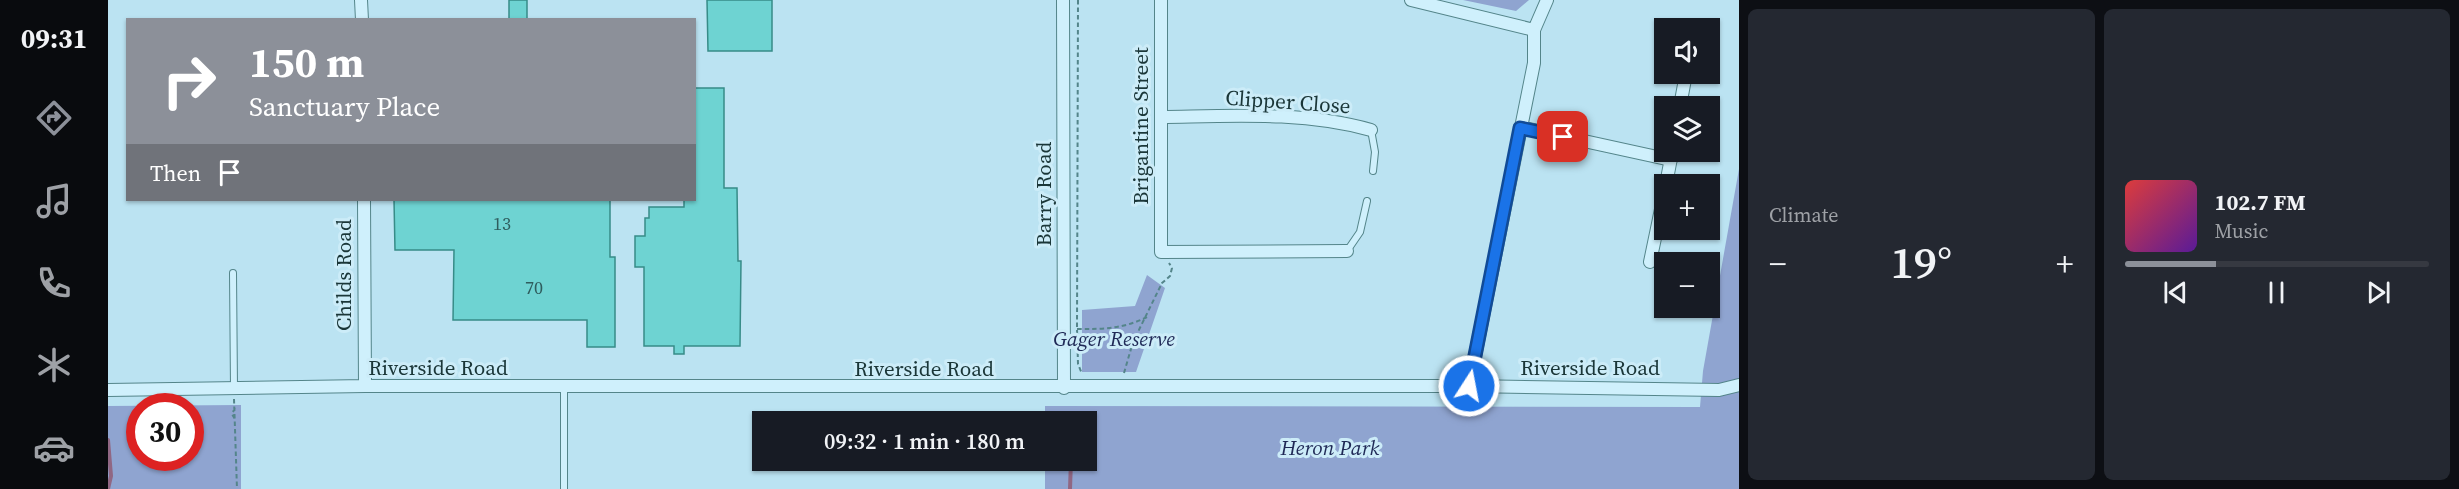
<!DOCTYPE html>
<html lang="en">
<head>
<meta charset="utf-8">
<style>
  body { margin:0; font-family:"Source Serif 4",serif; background:#242831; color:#f1f3f6; height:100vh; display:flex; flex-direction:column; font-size:22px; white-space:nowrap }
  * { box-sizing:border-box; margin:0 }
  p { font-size:20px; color:#9ea1a6 }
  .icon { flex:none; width:33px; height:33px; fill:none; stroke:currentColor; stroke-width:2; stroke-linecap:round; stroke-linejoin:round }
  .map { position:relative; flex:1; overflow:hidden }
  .drawer { display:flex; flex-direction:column; gap:9px; padding:9px; background:#0d0f14; width:720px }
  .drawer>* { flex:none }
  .hud { position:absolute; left:18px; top:18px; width:570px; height:183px; border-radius:0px; box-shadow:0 2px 4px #0004; background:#8c9099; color:#fff; overflow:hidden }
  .fabs { position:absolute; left:1546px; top:18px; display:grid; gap:12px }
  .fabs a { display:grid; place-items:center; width:66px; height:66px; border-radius:0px; background:#171b24; box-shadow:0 2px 4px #0004; font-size:30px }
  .speed { position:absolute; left:18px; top:393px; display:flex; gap:12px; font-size:30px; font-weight:700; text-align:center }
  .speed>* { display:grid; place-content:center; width:78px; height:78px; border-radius:50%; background:#171b24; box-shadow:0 2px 4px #0004; line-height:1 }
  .speed .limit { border:9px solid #d22; background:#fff; color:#111 }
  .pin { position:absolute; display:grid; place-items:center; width:51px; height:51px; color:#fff; margin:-26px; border-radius:12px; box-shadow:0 3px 9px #0006 }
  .me { position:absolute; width:66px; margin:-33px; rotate:11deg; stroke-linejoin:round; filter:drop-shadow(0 0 4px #0008) }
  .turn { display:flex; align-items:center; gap:21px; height:126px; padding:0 24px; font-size:27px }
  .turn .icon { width:78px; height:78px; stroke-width:2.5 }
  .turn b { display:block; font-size:42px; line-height:51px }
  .then { display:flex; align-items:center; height:57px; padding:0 24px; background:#0003; gap:12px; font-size:22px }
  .big { font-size:45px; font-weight:600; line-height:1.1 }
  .drawer .widget { flex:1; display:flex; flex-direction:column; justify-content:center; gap:9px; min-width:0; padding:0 21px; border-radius:9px; background:#242831 }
  .song { display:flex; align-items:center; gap:18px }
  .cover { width:72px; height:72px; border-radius:9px; background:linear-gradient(135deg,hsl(0 70% 55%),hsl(270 70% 35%)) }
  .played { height:6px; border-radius:3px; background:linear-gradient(90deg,#8c9099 30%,#363941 30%) }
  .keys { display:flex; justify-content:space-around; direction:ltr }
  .heat { display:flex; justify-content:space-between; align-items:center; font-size:33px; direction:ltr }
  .drawer .tiles { flex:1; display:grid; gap:9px; grid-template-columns:repeat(2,1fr) }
  .trip { position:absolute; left:644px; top:411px; width:345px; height:60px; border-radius:0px; background:#171b24; box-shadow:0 2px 4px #0004; font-weight:600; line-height:60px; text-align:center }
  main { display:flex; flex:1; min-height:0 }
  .dock { display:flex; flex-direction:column; width:108px; justify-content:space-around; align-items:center; background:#090b0e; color:#9ea1a6 }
  .dock .icon { width:42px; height:42px }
  .dock .active { color:#8c9099 }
  .dock b { font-size:27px; color:#f1f3f6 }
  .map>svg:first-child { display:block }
  .green { fill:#8fa4d0; fill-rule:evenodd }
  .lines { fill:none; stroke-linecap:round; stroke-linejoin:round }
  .stream { stroke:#906783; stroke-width:4 }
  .building { fill:#6ed3d2; stroke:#378c88; stroke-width:1.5 }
  .lane-casing { stroke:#54858a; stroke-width:8 }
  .street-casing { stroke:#54858a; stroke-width:14 }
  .path { stroke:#54858a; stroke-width:2; stroke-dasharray:4.5 3; stroke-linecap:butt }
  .lane { stroke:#cff0fc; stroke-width:6 }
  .street { stroke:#cff0fc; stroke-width:12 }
  .route-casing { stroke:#114b97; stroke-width:15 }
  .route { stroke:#1a73e8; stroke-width:10 }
  .labels { text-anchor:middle; stroke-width:6; stroke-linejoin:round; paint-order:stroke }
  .number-label { font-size:18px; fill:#2f5d5e }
  .street-label { font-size:21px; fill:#1a3638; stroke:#ccecf8 }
  .park-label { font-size:21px; font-style:italic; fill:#1f2956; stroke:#ccecf8 }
</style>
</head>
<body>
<main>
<nav class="dock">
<b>09:31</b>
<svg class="icon active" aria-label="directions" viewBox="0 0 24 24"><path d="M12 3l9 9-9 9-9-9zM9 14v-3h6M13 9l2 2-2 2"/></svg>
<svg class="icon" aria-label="music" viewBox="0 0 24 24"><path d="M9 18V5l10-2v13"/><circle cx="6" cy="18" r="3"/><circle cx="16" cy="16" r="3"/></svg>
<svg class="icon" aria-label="phone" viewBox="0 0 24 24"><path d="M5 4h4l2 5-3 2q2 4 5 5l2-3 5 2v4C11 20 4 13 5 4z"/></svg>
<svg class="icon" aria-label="climate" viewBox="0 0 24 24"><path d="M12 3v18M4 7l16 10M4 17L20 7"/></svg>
<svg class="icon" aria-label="car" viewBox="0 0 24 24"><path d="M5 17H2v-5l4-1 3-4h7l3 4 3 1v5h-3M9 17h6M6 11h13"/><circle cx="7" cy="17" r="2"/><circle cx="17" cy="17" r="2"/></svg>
</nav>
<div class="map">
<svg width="1631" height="489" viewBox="0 0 1631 489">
  <rect width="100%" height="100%" fill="#bbe3f2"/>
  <path class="green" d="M1355,0h66l-13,11z
    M1631,169v320h-694v-28l41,-1v-38l-41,-1v-15l655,1 3,-36z
    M1039,275l18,13 -29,84h-54v-62l53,-4z
    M133,405v84h-133v-83zM82,406v52h-50v-52z"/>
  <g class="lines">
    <path class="stream" d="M963,419v3
      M0,440l3,36 -3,13
      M962,489l1,-29"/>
  </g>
  <path class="building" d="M401,0h18v20h-18z
    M599,0h65v51h-64z
    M586,88h30v100h13l1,73h3l-1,85h-56v8h-10v-8h-30v-79h-9v-31h10v-18h4v-11h35v-7h10z
    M286,200h216v57h5v90h-28v-27h-134l1,-70h-59z"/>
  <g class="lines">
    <defs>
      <path id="lane" d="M1263,130l4,22 -2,19
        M1239,251l13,-19 7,-31
        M125,273l1,116
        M456,388v101"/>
      <path id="street" d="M253,0l1,20
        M955,0l1,388
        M1053,0v252l186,-1
        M1303,0l123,30
        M1572,106l6,-32
        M1053,117c70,-1 142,-6 210,13
        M1412,127l151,33
        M1558,184l6,-31
        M256,200l1,186
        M1542,262l15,-72
        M1361,386l65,-323v-33l13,-30
        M0,390l257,-4h1104l250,4 20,-5"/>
    </defs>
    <use href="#lane" class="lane-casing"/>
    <use href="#street" class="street-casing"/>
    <path class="path" d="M970,0l-1,329 1,35 4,10
      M969,329c27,0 46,0 70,-12
      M1016,373l9,-31 29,-59 8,-7 2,-8 -3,-5
      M126,399l3,90
      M127,408l-3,6 4,7"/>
    <use href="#lane" class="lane"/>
    <use href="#street" class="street"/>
  </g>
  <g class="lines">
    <defs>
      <path id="route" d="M1361,386l51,-258 43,9"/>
    </defs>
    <use href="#route" class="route-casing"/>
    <use href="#route" class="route"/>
  </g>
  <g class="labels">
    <g class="number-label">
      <text x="394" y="230">13</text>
      <text x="426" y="294">70</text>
    </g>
    <g class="street-label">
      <text transform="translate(1180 102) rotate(4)" y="7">Clipper Close</text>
      <text transform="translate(1033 126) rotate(-90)" y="7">Brigantine Street</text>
      <text transform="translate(936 194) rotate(-90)" y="7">Barry Road</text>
      <text transform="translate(236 275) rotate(-90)" y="7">Childs Road</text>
      <text x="330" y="375">Riverside Road</text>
      <text x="1482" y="375">Riverside Road</text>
      <text x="816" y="376">Riverside Road</text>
    </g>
    <g class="park-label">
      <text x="1006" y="346">Gager Reserve</text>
      <text x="1222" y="455">Heron Park</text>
    </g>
  </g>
</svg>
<div class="fabs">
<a><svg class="icon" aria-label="sound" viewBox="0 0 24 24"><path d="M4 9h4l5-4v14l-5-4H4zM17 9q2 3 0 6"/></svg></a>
<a><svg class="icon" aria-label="layers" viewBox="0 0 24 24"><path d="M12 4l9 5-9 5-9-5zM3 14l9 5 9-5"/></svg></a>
<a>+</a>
<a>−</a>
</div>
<div class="speed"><div class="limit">30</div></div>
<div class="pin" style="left:1455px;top:137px;background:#d93025"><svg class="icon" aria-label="arrive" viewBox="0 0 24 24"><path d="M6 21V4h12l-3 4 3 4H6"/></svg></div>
<svg class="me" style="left:1361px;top:386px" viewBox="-20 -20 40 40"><circle r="17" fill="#1a73e8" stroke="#fff" stroke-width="3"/><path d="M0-11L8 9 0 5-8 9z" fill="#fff"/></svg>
<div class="trip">09:32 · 1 min · 180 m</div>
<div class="hud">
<div class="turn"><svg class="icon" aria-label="right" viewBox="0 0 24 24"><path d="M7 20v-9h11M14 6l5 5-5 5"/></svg><div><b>150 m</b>Sanctuary Place</div></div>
<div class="then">Then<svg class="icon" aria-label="arrive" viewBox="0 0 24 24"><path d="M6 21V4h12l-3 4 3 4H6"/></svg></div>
</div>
</div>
<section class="drawer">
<div class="tiles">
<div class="widget"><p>Climate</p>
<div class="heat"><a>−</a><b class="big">19°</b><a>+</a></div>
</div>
<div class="widget">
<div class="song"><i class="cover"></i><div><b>102.7 FM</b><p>Music</p></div></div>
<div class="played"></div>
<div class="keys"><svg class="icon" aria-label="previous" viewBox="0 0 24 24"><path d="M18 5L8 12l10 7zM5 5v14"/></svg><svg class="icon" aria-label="pause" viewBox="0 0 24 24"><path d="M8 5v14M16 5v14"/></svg><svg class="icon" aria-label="next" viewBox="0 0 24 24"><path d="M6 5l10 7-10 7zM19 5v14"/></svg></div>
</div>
</div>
</section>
</main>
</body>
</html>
